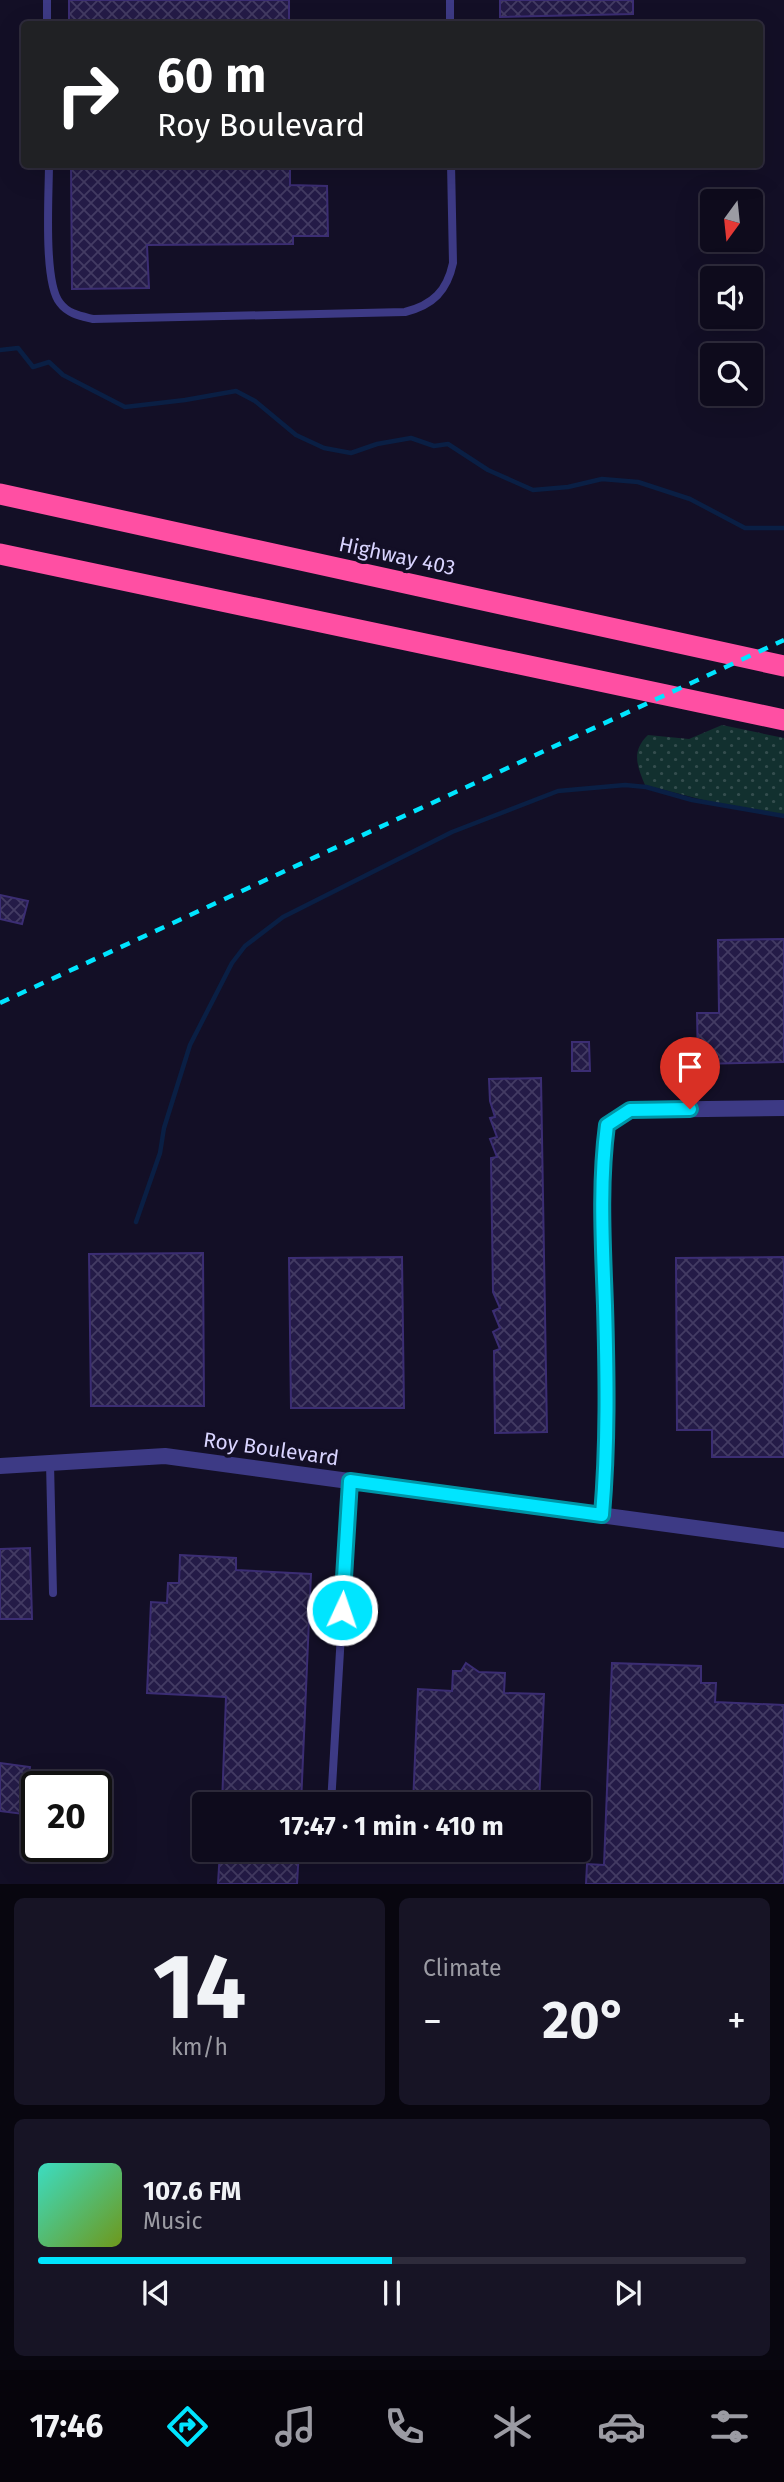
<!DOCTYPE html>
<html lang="en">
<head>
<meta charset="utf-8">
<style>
  body { margin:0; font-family:"Fira Sans",sans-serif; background:#171425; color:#f1f3f6; height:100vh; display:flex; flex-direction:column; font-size:26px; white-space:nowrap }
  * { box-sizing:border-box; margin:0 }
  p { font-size:23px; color:#9b9ba3 }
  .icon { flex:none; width:38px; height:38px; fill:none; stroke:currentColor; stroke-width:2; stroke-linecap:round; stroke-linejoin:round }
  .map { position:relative; height:1884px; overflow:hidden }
  .sheet { display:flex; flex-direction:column; gap:14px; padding:14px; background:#08060f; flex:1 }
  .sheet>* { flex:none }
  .top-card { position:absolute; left:21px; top:21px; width:742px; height:147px; border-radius:7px; box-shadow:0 7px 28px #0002,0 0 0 2px #2e2b3b; background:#202124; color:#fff; overflow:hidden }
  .needle { width:46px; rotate:195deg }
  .fabs { position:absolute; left:700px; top:189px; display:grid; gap:14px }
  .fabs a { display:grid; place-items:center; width:63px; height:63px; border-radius:7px; background:#0e0b1c; box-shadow:0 7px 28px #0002,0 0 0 2px #2e2b3b; font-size:35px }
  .speed { position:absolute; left:21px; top:1771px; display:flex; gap:14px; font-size:35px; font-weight:700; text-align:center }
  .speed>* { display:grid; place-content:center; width:91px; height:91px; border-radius:50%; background:#0e0b1c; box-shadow:0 7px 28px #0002,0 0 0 2px #2e2b3b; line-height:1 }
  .speed .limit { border:4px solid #111; border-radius:10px; background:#fff; color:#111 }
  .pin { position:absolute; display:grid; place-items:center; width:60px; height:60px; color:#fff; margin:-72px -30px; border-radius:50% 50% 50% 0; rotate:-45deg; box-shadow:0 0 7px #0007 }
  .pin .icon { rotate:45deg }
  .me { position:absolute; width:77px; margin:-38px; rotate:3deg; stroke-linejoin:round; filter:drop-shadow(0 0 5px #0008) }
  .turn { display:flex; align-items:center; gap:24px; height:147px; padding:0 21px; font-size:32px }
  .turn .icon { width:91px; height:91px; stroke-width:2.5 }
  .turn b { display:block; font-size:49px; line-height:60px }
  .big { font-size:52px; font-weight:700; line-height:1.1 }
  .sheet .widget { flex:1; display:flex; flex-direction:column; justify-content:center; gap:10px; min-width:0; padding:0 24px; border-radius:10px; background:#171425 }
  .sheet .dial { align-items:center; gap:0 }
  .dial b { font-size:91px; line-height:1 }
  .song { display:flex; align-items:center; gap:21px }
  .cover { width:84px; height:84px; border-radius:10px; background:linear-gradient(135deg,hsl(170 70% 55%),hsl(80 70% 35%)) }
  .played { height:7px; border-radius:4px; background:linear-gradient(90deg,#00e5ff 50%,#2e2b3b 50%) }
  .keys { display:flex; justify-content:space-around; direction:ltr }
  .heat { display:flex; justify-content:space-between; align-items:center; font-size:38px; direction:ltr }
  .sheet .tiles { flex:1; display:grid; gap:14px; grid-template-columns:1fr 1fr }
  .widget:last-child { grid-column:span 2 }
  .trip { position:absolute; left:192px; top:1792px; width:399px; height:70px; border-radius:7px; background:#0e0b1c; box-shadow:0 7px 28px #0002,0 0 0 2px #2e2b3b; font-weight:700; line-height:70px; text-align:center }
  .tabs { display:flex; height:112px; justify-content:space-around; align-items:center; background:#06040b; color:#9b9ba3 }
  .tabs .icon { width:49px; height:49px }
  .tabs .current { color:#00e5ff }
  .tabs b { font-size:32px; color:#f1f3f6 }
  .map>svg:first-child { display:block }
  .green { fill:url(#green-dots) }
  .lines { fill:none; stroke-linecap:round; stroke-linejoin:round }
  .stream { stroke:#0a1f44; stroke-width:4.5 }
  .building { fill:url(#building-cross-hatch); stroke:#3b2d73; stroke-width:2 }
  .lane { stroke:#3d3a85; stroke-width:8 }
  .street { stroke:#3d3a85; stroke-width:16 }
  .highway { stroke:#ff4fa3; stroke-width:21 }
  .rail { stroke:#00e5ff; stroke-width:4.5; stroke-dasharray:10 9; stroke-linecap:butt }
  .route-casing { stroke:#0095a6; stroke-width:18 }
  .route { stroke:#00e5ff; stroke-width:12 }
  .labels { text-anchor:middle; stroke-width:7; stroke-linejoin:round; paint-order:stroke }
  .street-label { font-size:21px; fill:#d9d4ff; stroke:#130f26 }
</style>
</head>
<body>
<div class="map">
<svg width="784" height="1884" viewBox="0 0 784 1884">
  <defs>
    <pattern id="green-dots" width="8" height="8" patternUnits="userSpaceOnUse" patternTransform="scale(1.75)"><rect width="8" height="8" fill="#12302f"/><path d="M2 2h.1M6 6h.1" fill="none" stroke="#344d4e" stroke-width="1.8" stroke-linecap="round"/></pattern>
    <pattern id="building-cross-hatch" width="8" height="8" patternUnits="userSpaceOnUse" patternTransform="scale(1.75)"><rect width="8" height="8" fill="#241b47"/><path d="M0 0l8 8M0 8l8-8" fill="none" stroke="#433b63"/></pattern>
  </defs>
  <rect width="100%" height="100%" fill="#130f26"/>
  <path class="green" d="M722,725l62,13v77l-77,-14 -62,-16c-8,-19 -14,-34 3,-50l41,4z"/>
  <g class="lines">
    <path class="stream" d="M0,350l18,-2 15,19 16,-5 14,13 62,32 60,-7 51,-9 19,10 41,34 28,13 27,5 26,-9 34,-6 23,8 14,-2 40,26 45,20 35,-3 34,-8 36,3 52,17 55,29h39
      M136,1222l24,-69 4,-25 26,-83 42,-82 13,-17 38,-29 169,-85 106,-41 67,-6 21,2 46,13 92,16"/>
  </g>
  <path class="building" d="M69,0h220v24h-220z
    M500,0h133v14l-133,3z
    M71,164h219v21l37,1 1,50h-35v8l-146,1 2,43 -77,1z
    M0,895l28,6 -6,23 -22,-5z
    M784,939v123l-86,2 -1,-51h22l-1,-73z
    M572,1042h17l1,29h-18z
    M541,1078l6,354 -52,1 -1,-82 6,-2 -7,-17 7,-4 -7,-17 7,-3 -7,-16 -2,-134 6,-1 -7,-18 7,-2 -7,-19 5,-1 -5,-16 -1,-22z
    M203,1253l1,153h-113l-2,-152z
    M402,1257l2,151h-113l-2,-150z
    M784,1257v200h-72v-27h-35l-1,-172z
    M30,1548l2,71h-32v-70z
    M180,1555l56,3v12l75,4 -10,230h-79l4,-107 -79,-4 4,-91 16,1 1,-20h11z
    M466,1663l13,9 26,1 -1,20 40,1 -5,110h-126l5,-115 34,2 1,-20h8z
    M612,1663l89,3v17h15l-1,19 69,3v179h-198l1,-20 17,1z
    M0,1763l30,4 -7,47 -23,-3z
    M220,1850h79l-2,34h-79z"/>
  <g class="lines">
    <path class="lane" d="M47,0v24
      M450,0v24
      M49,164c0,29 -6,119 11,139 8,11 21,13 33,16l312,-7c28,-7 42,-21 48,-49l-2,-99
      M50,1463l3,130
      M331,1804l19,-323"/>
    <path class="street" d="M0,1466l165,-10 619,84
      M602,1515c6,-70 5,-139 3,-209 -2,-60 -6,-121 2,-181l23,-15 154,-2"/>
    <path class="highway" d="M0,494l784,172
      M0,554l784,166"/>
    <path class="rail" d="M0,1003l784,-363"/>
  </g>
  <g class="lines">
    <defs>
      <path id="route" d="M342,1610l8,-129 252,34c6,-70 5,-139 3,-209 -2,-60 -6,-121 2,-181l23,-15 60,-1"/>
    </defs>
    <use href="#route" class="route-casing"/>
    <use href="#route" class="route"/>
  </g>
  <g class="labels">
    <g class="street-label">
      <text transform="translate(397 556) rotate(12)" y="7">Highway 403</text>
      <text transform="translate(271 1449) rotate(8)" y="7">Roy Boulevard</text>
    </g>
  </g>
</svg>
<div class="fabs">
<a><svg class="needle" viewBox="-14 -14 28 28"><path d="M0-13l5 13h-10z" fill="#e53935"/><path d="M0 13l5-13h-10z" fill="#9b9ba3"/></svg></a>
<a><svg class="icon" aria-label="sound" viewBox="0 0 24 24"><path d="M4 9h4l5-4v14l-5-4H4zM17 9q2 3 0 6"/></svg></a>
<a><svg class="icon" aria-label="search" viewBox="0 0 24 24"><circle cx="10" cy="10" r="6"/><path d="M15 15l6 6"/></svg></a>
</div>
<div class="speed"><div class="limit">20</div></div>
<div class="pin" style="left:690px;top:1109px;background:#d93025"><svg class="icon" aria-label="arrive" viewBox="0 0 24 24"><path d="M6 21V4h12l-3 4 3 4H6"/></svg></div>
<svg class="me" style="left:342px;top:1610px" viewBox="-20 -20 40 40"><circle r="17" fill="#00e5ff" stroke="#fff" stroke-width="3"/><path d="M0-11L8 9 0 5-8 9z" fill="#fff"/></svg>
<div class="trip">17:47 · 1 min · 410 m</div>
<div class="top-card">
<div class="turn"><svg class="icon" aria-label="right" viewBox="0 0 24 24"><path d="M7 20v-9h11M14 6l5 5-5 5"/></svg><div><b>60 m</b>Roy Boulevard</div></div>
</div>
</div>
<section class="sheet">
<div class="tiles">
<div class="widget dial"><b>14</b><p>km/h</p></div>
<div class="widget"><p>Climate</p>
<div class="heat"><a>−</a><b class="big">20°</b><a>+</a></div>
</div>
<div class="widget">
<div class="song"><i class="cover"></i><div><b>107.6 FM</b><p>Music</p></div></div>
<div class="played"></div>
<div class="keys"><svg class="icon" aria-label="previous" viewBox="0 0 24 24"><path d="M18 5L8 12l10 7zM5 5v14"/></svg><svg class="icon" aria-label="pause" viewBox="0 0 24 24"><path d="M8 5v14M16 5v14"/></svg><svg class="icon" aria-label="next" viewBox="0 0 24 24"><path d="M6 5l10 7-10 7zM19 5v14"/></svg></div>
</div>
</div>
</section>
<nav class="tabs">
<b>17:46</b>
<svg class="icon current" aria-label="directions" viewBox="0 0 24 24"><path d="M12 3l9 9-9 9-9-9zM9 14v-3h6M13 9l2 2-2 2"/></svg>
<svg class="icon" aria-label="music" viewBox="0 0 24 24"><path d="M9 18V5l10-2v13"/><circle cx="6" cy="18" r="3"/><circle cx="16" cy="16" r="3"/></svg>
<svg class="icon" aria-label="phone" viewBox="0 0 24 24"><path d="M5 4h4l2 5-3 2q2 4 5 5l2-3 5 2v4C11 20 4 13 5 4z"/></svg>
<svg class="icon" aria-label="climate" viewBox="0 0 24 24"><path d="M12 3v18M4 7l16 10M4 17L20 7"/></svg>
<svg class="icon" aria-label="car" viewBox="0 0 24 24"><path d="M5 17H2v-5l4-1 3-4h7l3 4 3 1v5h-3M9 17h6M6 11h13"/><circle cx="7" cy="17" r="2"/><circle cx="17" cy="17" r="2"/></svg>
<svg class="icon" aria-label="filters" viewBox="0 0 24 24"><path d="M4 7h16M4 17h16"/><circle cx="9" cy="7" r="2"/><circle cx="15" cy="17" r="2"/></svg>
</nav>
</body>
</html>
